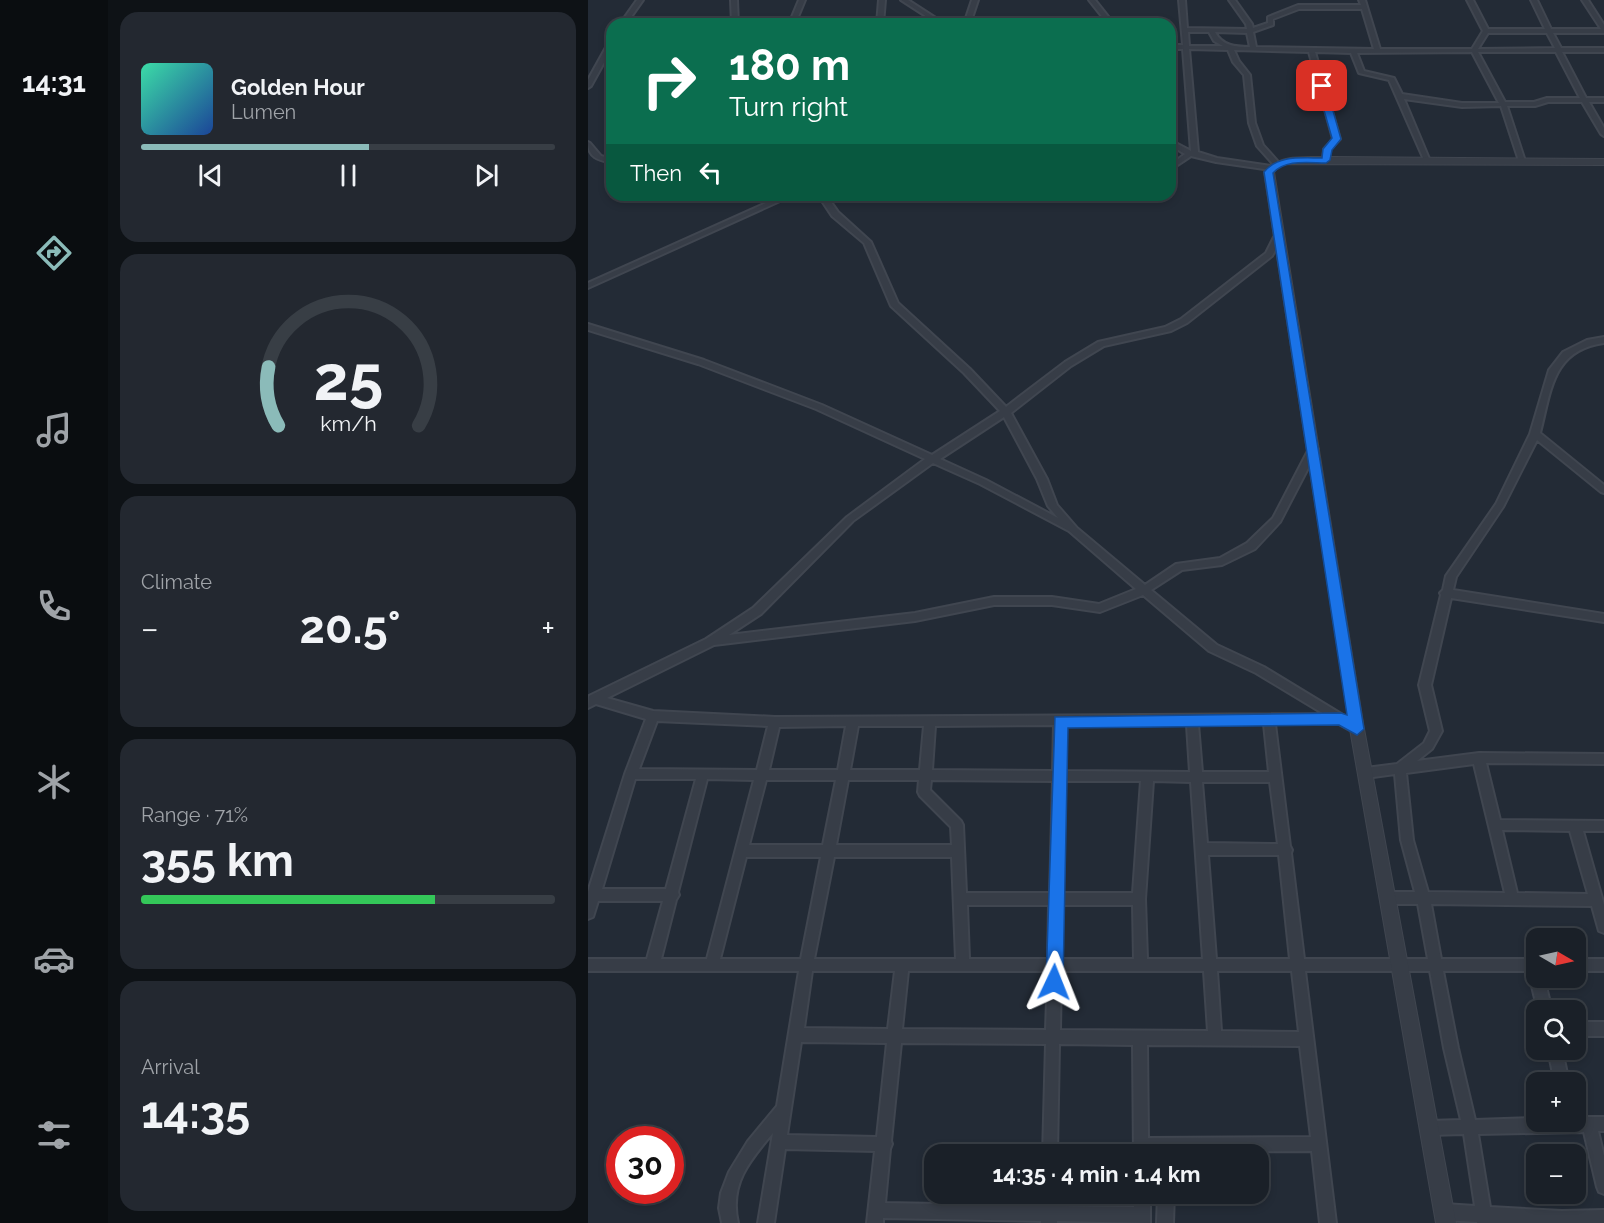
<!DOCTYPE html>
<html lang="en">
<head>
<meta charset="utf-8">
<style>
  body { margin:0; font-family:Raleway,sans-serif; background:#232830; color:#f1f3f6; height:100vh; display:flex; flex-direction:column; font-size:22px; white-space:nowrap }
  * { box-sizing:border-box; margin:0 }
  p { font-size:20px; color:#9fa3a8 }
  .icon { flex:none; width:33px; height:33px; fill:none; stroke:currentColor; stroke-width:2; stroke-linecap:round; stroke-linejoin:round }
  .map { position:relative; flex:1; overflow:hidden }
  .side { display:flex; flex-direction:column; gap:12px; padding:12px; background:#0e1216; width:480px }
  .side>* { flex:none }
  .top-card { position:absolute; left:18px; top:18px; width:570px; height:183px; border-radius:18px; box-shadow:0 3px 9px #0003,0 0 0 2px #383e45; background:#0b6e4f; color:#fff; overflow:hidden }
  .needle { width:39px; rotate:99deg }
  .controls { position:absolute; left:938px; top:928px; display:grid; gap:12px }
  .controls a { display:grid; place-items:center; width:60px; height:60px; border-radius:12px; background:#1a2028; box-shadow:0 3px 9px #0003,0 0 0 2px #383e45; font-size:30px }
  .speed { position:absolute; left:18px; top:1126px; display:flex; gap:12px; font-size:30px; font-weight:700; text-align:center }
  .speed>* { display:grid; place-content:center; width:78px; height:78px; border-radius:50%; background:#1a2028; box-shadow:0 3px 9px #0003,0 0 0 2px #383e45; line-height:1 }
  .speed .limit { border:9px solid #d22; background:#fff; color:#111 }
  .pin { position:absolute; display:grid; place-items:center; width:51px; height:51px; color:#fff; margin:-26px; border-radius:12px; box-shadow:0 3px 9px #0006 }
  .me { position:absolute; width:66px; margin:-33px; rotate:2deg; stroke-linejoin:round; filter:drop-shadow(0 0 4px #0008) }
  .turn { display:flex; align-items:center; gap:21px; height:126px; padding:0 24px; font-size:27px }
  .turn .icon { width:78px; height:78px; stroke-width:2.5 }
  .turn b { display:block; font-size:42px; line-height:51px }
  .then { display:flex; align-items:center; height:57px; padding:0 24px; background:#0003; gap:12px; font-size:22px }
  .big { font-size:45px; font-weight:700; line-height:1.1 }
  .side .widget { flex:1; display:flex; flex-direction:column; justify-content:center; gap:9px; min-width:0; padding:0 21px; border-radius:18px; background:#232830 }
  .side .dial { align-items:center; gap:0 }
  .dial svg { height:156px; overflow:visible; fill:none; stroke:#383e45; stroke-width:7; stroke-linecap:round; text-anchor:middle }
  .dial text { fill:#f1f3f6; stroke:none }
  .song { display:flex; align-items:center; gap:18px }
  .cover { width:72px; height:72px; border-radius:9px; background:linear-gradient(135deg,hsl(160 70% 55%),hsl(220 70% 35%)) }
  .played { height:6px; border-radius:3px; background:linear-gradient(90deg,#8bbbb9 55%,#383e45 55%) }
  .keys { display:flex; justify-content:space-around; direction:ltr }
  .heat { display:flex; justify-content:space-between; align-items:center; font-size:33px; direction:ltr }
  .charge { height:9px; border-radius:4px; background:linear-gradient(90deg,#34c759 71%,#383e45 0) }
  .trip { position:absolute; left:336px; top:1144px; width:345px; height:60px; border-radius:18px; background:#1a2028; box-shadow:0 3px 9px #0003,0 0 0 2px #383e45; font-weight:700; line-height:60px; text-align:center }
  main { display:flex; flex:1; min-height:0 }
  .tab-bar { display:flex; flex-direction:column; width:108px; justify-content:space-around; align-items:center; background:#0a0d10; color:#9fa3a8 }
  .tab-bar .icon { width:42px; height:42px }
  .tab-bar .active { color:#8bbbb9 }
  .tab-bar b { font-size:27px; color:#f1f3f6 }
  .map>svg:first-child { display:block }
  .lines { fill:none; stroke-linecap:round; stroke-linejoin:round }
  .minor-casing { stroke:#404650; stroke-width:4 }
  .tertiary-casing { stroke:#404650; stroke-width:2 }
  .minor { fill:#373d47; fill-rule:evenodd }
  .tertiary { fill:#373d47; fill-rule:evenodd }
  .route { fill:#1a73e8; stroke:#114b97; stroke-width:1.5 }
</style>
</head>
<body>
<main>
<nav class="tab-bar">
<b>14:31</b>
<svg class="icon active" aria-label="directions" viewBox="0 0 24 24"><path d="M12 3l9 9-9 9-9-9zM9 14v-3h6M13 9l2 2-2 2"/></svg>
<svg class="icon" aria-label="music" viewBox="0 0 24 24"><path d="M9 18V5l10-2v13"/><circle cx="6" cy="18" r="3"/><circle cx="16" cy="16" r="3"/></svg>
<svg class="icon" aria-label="phone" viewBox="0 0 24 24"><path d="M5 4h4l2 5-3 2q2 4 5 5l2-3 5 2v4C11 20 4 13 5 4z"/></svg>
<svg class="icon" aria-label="climate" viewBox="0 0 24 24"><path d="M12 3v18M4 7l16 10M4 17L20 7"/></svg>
<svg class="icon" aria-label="car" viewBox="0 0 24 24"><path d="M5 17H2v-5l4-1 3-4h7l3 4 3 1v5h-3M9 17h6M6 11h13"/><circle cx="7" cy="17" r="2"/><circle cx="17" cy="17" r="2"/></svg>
<svg class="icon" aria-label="filters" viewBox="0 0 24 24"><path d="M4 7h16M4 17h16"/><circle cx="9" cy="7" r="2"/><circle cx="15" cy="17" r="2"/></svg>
</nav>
<section class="side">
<div class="widget">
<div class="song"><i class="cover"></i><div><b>Golden Hour</b><p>Lumen</p></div></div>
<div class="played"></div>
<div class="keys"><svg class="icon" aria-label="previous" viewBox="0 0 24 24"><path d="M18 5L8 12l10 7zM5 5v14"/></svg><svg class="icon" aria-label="pause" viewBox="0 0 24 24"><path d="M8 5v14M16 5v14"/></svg><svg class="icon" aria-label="next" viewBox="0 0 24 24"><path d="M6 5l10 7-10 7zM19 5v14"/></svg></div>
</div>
<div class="widget dial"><svg viewBox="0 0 100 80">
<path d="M14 69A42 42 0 1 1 86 69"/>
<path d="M14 69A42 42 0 0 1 9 39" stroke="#8bbbb9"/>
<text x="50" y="56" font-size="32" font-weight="700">25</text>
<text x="50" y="72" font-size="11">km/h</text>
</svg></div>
<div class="widget"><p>Climate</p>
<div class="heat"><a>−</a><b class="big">20.5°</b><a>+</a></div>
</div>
<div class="widget"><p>Range · 71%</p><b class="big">355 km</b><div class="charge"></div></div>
<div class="widget"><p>Arrival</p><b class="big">14:35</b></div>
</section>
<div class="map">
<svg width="1016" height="1223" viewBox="0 0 1016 1223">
  <rect width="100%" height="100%" fill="#232b36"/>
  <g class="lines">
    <defs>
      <path id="minor" d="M49,0h6l-17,24h-6z
        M143,0h6l1,24h-6z
        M211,0h6l-10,24h-6z
        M291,0h6l-2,24h-6z
        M313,0h7l37,24h-7z
        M384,0h6l-8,24h-6z
        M501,0h6l19,24h-6z
        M591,0h6l2,28 60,1 -1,-5 -17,-24h6l17,24 1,4 15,-5v-6l30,-12h63l-2,-5h6l15,49h92l11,-18 -16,-31h6l15,29h57l-14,-29h6l14,29h50l-19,-29h6l16,25v8h-51l8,15h43v4h-42l24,46h18v4h-15l15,26v8l-3,-2 -19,-32h-34l-13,4h-28l18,55 -3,2 -3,-2 -18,-55 -39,1 -58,-8 26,62 -5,1 -36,-82 -30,-7 -8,-20 -36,-1 25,87 -10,10 -1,11 -3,2 -3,-2 1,-11 9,-10 -24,-87 -75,-2 5,11 11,14 5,48 8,22 17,19 -4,2 -2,-1 -17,-19 -8,-23 -5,-48 -11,-13 -5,-12 -39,-1 9,103 19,6 54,8 4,2 -4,2 -55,-8 -25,-6 -21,14v-5l15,-11 -15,-9v-5l21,11 -8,-102h-13v-4h13zM711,9h63l12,40 -118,-2 -3,-15 20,-7v-6zM600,32h21l5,9 9,5h-34zM627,32l32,1 3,14c-14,0 -28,-1 -35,-15zM900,33h59l8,15 -77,1zM884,52l27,51h-37l-60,-9 -8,-16 -30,-7 -7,-18zM890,52h78l24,46h-33l-13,4h-29z
        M24,40v8l-21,38 -3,2v-8l21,-38z
        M0,142l2,1 11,13 11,3v4c-13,-3 -24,-5 -24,-21z
        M155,195l48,1 -203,92v-5l187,-84 -17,1z
        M230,195h8l12,17 33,30 27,61 72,66 36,38 59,-45 33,-20 67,-15 16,-8 85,-66 8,-16 7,2 -9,17 -85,67 -16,8 -67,15 -33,20 -60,47 36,66 10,26 20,23 68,57 31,-21 44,-6 27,-15 26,-25 37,-71 3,-1 5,3 -38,73 -25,27 -33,16 -40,5 -31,20 66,55 47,22 97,59 2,3 -2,3 -4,2 -18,-10h-64l15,122 2,4 -1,3 13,106h124l-10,-55h-30l-5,-2 -1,-4 1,-4 5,-2h27l-14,-52 -6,-66 -29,4 -4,-1 -2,-4 2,-4 4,-1 31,-4 27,-21 6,-12 -11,-46 22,-90 -1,-2 3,-3 3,-14 50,-72 34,-70 19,-64 14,-18 24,-12 17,-3v6c-52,7 -53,48 -64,90l64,52v8l-3,-1 -64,-52 -34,67 -47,70 -3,13 151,24v8l-153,-24 -20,87 11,46 -10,18 -15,12 62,-8 125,1v10l-118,-1 14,57 104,1v10h-21l21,74v28l-5,-2 -7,-25 -161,-2 10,55h95v12h-93l15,77 17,72 61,-2v4h39v-5h29v14h-6l6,25v38l-5,-2 -2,-5 -13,-55 -106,2 12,73 72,4 42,-1v13h-127v-1l-33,-2 -5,-3 -3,-5 3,-5 5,-3 31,2 -11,-72 -35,1 -5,-2 -2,-5 2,-5 5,-2 32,-1 -17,-72 -14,-77h-125l31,252h-16l-8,-72 -164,1v3h-14l-1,-110 -74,-1 -2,111h-14l3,-111 -145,-1 -10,98 1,3 -2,5 -5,54 157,3v-12h16l-1,12 77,1v-13h16v29l-93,-2v2h-16v-2l-158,-3v5h-16l8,-72 -90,-2 -11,74h-16l15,-90c-24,28 -44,52 -35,90h-16l-3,-15 2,-15 8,-21 19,-31 29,-35 22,-135h-211v-12h59l16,-58h-65l-5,16 -5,2v-27l37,-118 21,-55 -50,-15 -8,4 1,-12 117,-57 47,-31 94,-91 78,-58 -109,-50 -118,-45 -110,-34v-6l116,36 118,45 110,50 68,-44 -36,-38 -73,-67 -27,-63 -32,-27zM416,417l33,62 11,27 10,12 -72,-38 -46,-21zM345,463l47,21 89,47 67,58 -37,15 -47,-7h-58l-79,16 -186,22 32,-21 92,-93zM555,595l66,56 47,22 68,41 -549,3 -122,-6 -46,-13 107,-53 201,-24 79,-16h58l48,7zM69,721l111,5 -11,44 -118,-1zM610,724h66l5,48h-67zM466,725l-1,46 -121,-1 3,-44zM478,725h121l3,47 -125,-1zM258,726l-8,44h-69l10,-43zM270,726h66l-4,44h-70zM886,764l31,129 -77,-1 -15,-52 -7,-67zM47,779h61l-30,110h-64zM119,779l47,1 -47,179h-46l15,-59 3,-5 -1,-3zM178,780h70l-13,65h-74zM260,780h71l-1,12 2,4 31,31 1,18h-116zM343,780l122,1 -3,112h-84l-3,-68 -2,-4 -31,-31zM477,781h76l-8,112h-71zM565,781l38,1 12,177h-56l-2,-60zM614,782h68l8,62 -71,-1zM914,830l68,1 18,63 -71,-1zM620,855h71l11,104h-74zM158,857h75l-20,102h-81zM246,857h118l4,102h-142zM379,905h82l-1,54h-79zM474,905h71l1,54h-73zM224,971h83l-7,58 -84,-1zM320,971h140l-2,59 -144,-1zM473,971h143l4,60 -148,-1zM629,971h75l7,61 -78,-1zM213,1042l86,1 -10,94 -90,-2zM559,1045l153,1 11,91 -163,1z
        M987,959h29v12h-29z
        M948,972v6h8l8,33h-14l-8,-33 2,-5z
        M987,1022h29v14h-29z
        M960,1050h14l7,33h-14z
        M570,1194h16l-1,29h-16z"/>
      <path id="tertiary" d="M745,157l271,2v6l-317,-1 -8,2 -5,6 90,557 92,494h-20l-86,-494 -86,-557c16,-20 46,-14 69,-15z"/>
    </defs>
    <use href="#minor" class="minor-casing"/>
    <use href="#tertiary" class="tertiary-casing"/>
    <use href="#minor" class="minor"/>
    <use href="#tertiary" class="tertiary"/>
  </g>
  <path class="route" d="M734,83l4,3 15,53 -9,11 -2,10 -4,3c-18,0 -40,-4 -53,10l91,556 -7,6 -18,-10 -271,3 -5,254 -2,6 -7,3 -6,-3 -2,-6 9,-265 286,-4 6,2 -83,-543c14,-17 36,-14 58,-14l1,-9 9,-11 -15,-52z"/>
</svg>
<div class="controls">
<a><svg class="needle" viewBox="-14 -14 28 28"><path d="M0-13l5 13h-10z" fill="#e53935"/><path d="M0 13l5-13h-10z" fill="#9fa3a8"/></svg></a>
<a><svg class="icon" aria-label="search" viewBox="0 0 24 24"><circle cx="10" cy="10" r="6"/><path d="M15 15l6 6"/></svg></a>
<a>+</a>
<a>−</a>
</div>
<div class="speed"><div class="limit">30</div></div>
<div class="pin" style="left:734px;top:86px;background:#d93025"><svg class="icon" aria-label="arrive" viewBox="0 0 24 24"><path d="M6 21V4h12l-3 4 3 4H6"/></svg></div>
<svg class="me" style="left:466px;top:982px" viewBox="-20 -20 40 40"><path d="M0-17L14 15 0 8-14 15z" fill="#1a73e8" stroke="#fff" stroke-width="4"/></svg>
<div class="trip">14:35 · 4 min · 1.4 km</div>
<div class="top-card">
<div class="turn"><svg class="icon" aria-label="right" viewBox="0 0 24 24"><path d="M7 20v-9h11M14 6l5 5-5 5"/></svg><div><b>180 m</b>Turn right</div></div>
<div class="then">Then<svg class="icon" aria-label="left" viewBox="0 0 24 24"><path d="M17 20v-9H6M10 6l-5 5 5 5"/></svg></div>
</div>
</div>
</main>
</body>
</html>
